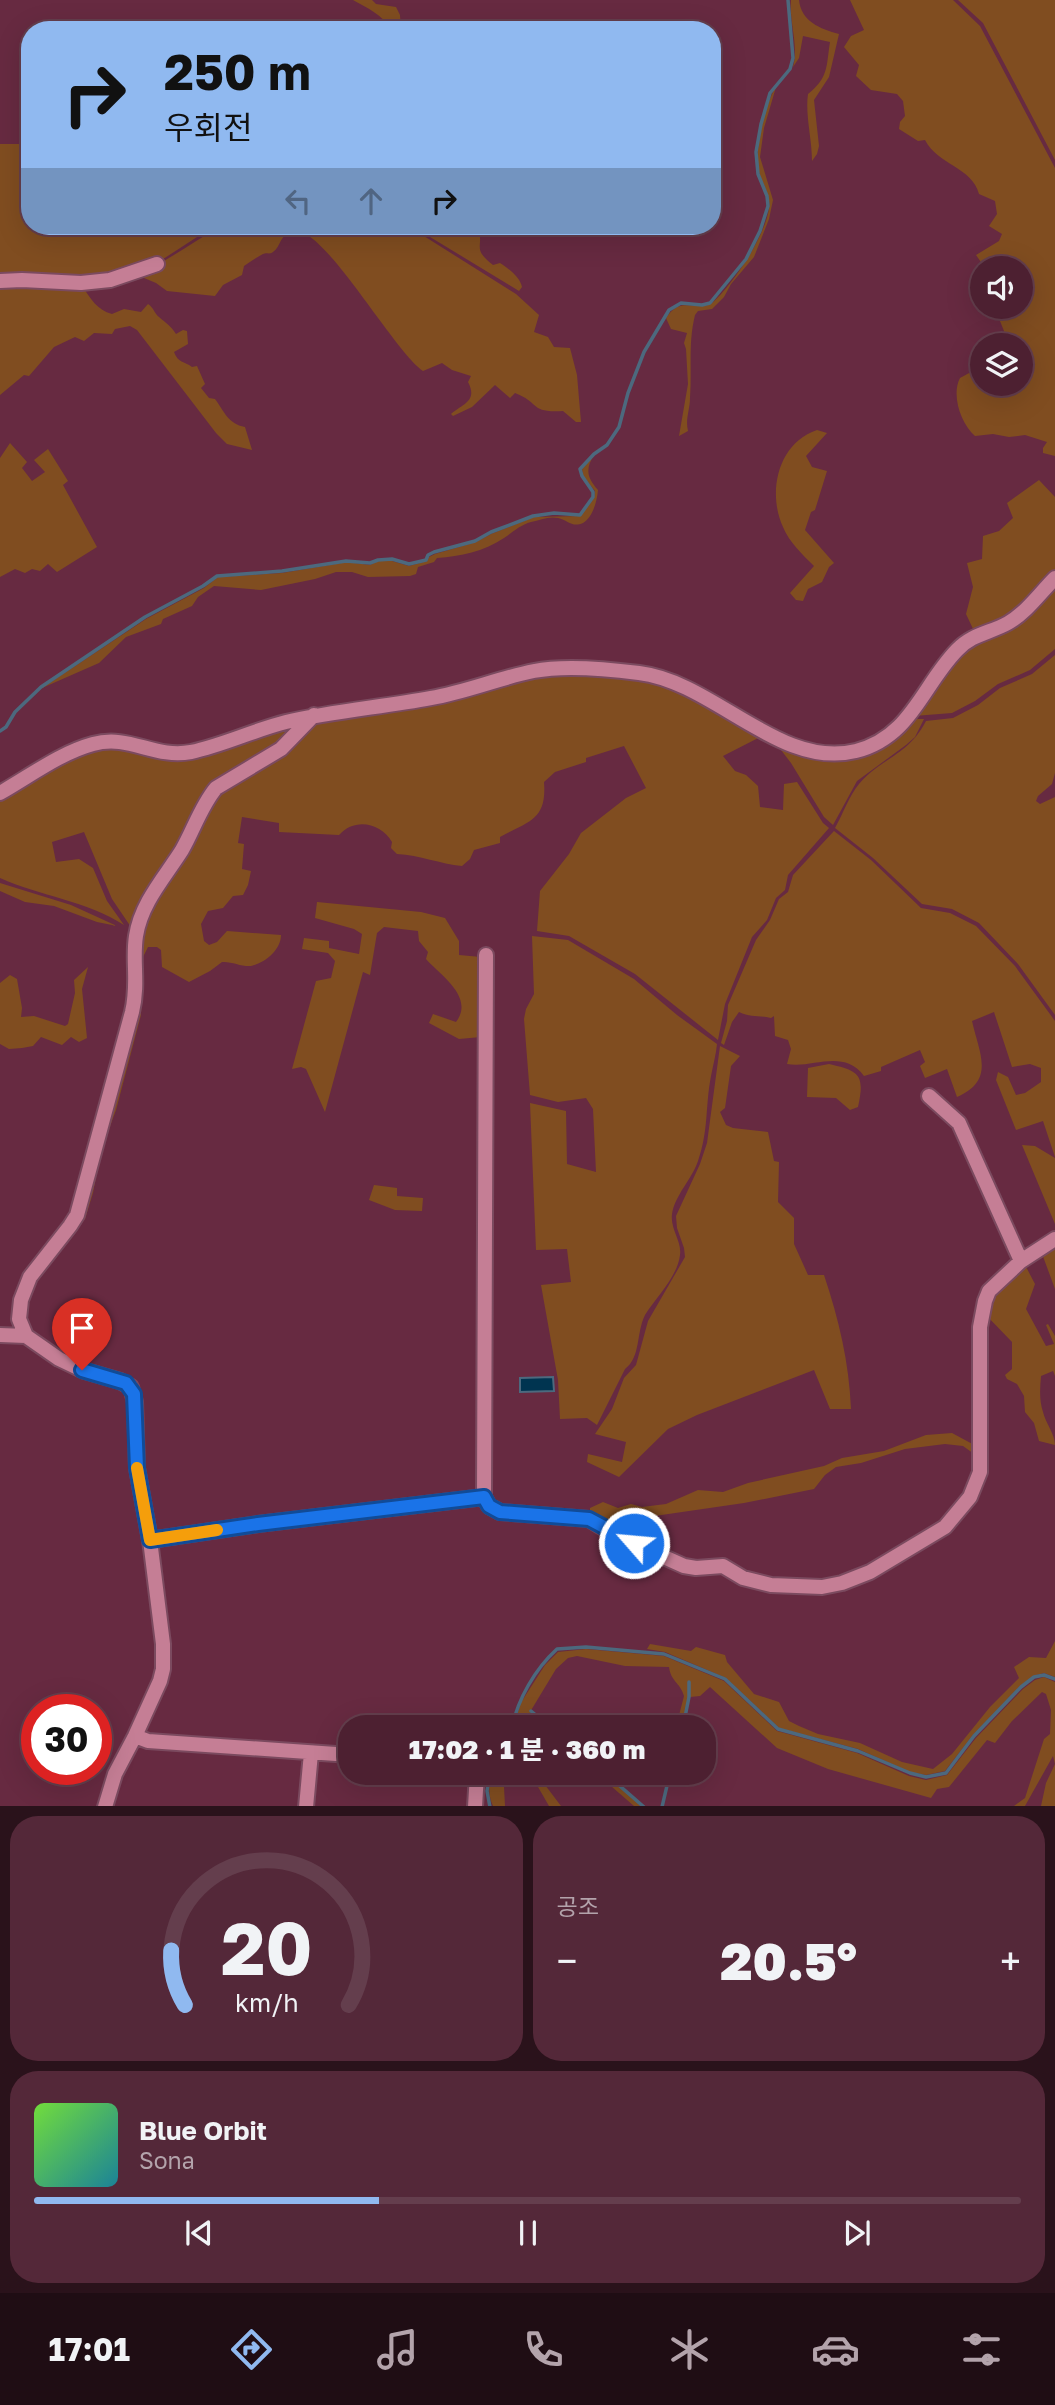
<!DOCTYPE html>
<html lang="ko">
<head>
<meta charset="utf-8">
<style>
  body { margin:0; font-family:"Golos Text","Noto Sans KR",sans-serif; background:#542839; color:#f1f3f6; height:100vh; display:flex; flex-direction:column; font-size:26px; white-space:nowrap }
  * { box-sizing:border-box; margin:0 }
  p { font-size:23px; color:#b3a3ab }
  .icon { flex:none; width:38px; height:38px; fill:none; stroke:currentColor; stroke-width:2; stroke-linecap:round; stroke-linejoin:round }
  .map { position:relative; height:1806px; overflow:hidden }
  .panel { display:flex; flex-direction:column; gap:10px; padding:10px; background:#2a121b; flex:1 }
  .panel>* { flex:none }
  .banner { position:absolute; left:21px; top:21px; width:700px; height:214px; border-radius:28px; box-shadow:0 7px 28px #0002,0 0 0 2px #643e4d; background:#90b9f0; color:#111; overflow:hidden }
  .tools { position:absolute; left:970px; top:256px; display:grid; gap:14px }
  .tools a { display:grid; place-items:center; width:63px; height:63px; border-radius:50%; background:#4d2031; box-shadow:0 7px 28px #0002,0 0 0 2px #643e4d; font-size:35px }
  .speed { position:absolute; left:21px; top:1694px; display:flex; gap:14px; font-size:35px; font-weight:700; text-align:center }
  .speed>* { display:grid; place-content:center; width:91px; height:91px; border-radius:50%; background:#4d2031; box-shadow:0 7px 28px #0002,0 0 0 2px #643e4d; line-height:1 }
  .speed .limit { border:10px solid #d22; background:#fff; color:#111 }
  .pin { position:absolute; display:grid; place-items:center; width:60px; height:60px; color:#fff; margin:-72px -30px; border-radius:50% 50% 50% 0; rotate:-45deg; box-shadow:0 0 7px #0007 }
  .pin .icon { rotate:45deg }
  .me { position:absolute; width:77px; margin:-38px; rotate:297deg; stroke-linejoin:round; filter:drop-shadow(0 0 5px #0008) }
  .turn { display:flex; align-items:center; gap:24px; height:147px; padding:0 28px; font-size:32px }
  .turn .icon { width:91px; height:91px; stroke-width:2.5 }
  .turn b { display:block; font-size:49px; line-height:60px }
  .lanes { display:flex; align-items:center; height:66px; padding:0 28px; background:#0003; justify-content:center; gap:35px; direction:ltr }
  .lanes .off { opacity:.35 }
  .big { font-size:52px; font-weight:800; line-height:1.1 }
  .panel .tile { flex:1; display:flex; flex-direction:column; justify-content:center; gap:10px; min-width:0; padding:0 24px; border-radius:28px; background:#542839 }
  .panel .dial { align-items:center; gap:0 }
  .dial svg { height:182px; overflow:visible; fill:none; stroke:#643e4d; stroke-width:7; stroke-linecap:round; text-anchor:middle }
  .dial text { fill:#f1f3f6; stroke:none }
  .song { display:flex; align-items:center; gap:21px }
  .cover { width:84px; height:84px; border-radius:10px; background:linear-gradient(135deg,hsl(100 70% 55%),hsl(190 70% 35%)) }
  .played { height:7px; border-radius:4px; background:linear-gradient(90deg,#90b9f0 35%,#643e4d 35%) }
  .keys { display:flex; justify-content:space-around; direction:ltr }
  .heat { display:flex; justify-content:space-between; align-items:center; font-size:38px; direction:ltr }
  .panel .tiles { flex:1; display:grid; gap:10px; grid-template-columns:1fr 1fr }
  .tile:last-child { grid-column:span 2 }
  .trip { position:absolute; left:338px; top:1715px; width:378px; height:70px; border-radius:28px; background:#4d2031; box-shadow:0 7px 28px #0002,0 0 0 2px #643e4d; font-weight:800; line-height:70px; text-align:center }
  .menu { display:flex; height:112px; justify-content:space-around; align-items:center; background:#1f0d14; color:#b3a3ab }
  .menu .icon { width:49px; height:49px }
  .menu .current { color:#90b9f0 }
  .menu b { font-size:32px; color:#f1f3f6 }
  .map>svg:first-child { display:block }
  .green { fill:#804d20 }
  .water { fill:#003450; stroke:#4c697e; stroke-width:2 }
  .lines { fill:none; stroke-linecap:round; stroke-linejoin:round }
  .stream { stroke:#4c697e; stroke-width:3.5 }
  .minor-casing { stroke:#7b4a5f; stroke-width:18 }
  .minor { stroke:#c57e95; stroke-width:14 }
  .route-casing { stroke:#114b97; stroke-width:18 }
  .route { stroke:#1a73e8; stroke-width:12 }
  .slow { stroke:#f59e0b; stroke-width:12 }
</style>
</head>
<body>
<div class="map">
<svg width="1055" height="1807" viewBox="0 0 1055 1807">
  <rect width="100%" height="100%" fill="#672a41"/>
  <path class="green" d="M353,0h19l4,4 20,3 4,8 1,15h-11c-6,-15 -23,-22 -37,-30z
    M791,0h8c2,21 21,29 40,34l-10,43 -15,23 5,46 -2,8 -5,7c0,-22 -7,-46 -4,-67 21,-17 18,-27 22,-52l-27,-6 -4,22 -6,9c6,-22 -4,-44 -2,-67z
    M850,0h103l27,26 75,142v288l-12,-3v-5l4,-6 -22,-7 -16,2 -16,-3 -18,2c-14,-12 -24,-41 -15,-58l22,-12v17h38v-38h-25l9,-14 -6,-15 1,-10h21v-38h-35l-9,-13 23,-14 3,-7 -13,-8 8,-12 -2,-13 -16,-7c-7,-27 -41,-29 -54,-54l-7,1 -19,-12 1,-7 5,-6 -2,-15 -6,-7 -26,-4 -15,-14 3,-11 -15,-18 7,-11 13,-6z
    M958,0h97v160l-72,-137z
    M712,86l8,5 -5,38h-3z
    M776,87l-12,41 -4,29 13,43 -4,19 -15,38 -23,27 -7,13 -12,12 -14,2 -3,4c-7,28 -3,54 -5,83 0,12 -5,21 -2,33l-9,5 9,-52 -2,-35 -2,-6 3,-10 -16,-4 -5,-11c15,-22 25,-7 45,-14 21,-18 55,-69 58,-96 2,-14 -7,-24 -10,-36 -5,-21 5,-67 17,-85z
    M0,144h20v8l8,2 -4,20 6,2v50h184l-57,37 -44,14 -113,2z
    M221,226h187l108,68 23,21 -5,17 14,5 6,10 16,1 7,27 4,47h-5l-13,-11c-34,2 -22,-8 -48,-18l-5,5 -15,-13 -23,22 -19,9 -2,-2c12,-10 27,-13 17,-32l3,-6 -19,-6 -10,-7 -19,8c-30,-21 -99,-144 -128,-140 -16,2 -13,15 -22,21 -4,3 -6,0 -10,2 -6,3 -13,8 -19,12l-2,9 -19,10 -8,11 -48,-5 -11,-8 -19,-8c29,-13 56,-33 84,-49z
    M412,226h65c9,21 -7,21 16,39l7,-2c8,5 20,14 22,24l-3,4z
    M0,284l82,2c9,13 15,24 30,28l12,-5 17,3 7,-8c6,4 6,9 11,13 7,6 12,9 17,17l7,-4 4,1 1,13 -14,8c4,11 10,9 18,15l5,-1 8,18 -4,4 8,10 6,1c9,12 13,25 30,28l7,23 -25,-6 -11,-11 -79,-103 -7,-4 -15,3 -3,5 -18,-1 -10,8 -9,-4 -21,10 -25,29 -5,-1 -24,20z
    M817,430l10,3 -21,23 6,11 15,4 -12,39 -4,2 -6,18 29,33 -5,4 -7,15 -14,7 -5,12 -7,-1 -6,-7 24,-27c-11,-11 -25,-24 -31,-39 -16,-35 -5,-84 34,-97z
    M10,443l17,19 -5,6 10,13 13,-9 -11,-12 14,-11 20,32 -5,4 34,62 -40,25 -9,-8 -8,7 -8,-2 -7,4 -10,-4 -15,8v-119z
    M594,455c-9,15 -7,22 4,35 -1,11 -5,27 -15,33 -11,5 -15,-3 -25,-5 -9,-2 -18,2 -27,4 -11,3 -18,10 -27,16 -21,14 -43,18 -67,20l-3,4 -16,5 -2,7 -6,2 -42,1 -16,-5h-16l-21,7 -54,11 -47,-4 -16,11 -6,9 -29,13 -2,5 -35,13 -27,26 -57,25 104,-69 58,-31 14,-11 64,-4 65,-11 23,3 8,-4h14l17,5 18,-5 2,-4 6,-3 41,-12 15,-8 43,-17 46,-1 14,-18 1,-7 -12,-15 -1,-7z
    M1039,480l16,17v77l-36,38 -44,21 -9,-19 7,-27 -6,-24 15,-4 1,-23 16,-5 14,-13 -6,-15z
    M1055,581v68l-25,21 -32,14 -23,17 -23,12 -38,3 35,-54z
    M1055,655v118l-3,11 -14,12 -2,5 4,3 15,-7v218l-37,-51 -39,-41 -27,-14 -30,-5 -49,-46 -38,-30c8,-14 14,-32 24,-44 23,-27 49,-28 67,-63l27,-3 25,-13 22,-17 32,-14z
    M561,673l97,7 106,55 -41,21 12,15 11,4 12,11 2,21 23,3 1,-26 13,-2 26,41 6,5 -41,47 -3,15 -9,8 -9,22 -15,17 -27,67 -7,36 -83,-66 -66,-38 -32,-5 3,-40 29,-37 12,-21 45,-35 20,-10 -22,-42 -38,12v4l-31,10 -11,10c3,38 -15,39 -44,55v6l-26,7 -4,9 -8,7c-22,-2 -42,-11 -65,-12l-6,-6 1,-6c-11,-19 -37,-25 -53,-7l-60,-3v-9l-37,-6 -4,26 6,1 -2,25 9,2 -3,14 -5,10 -10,1 -10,12 -15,3 -7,13 3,17 5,4 8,-3 10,-11 54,4c0,15 -16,28 -30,31 -9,1 -20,-5 -29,-4l-12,9 -21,11 -27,-15 -1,-17 -4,-3h-9l-5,10 -2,58 -25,95 -15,41 -8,42 -8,26 -7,8 -7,3 38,-119 31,-183 68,-125 107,-83 199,-41z
    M910,719h14l-9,18 -9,8 -49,36 -24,44 -9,-8 -33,-54 -20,-26 80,18z
    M299,724l-23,25 -55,31 -86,153 -23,-34 -28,-67 -32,10 4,20 23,-3 14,9 14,33 17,24c-37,-24 -84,-29 -124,-47v-82l97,-51 78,13z
    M834,831l37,29 50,48 29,5 26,13 39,40 40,55v136l-12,-36 -27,9 -20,-50 2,-8 10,5 8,18 9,-2 16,-11v-14l-11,-4 -18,3 -18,-55 -22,9c7,32 24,59 -15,76l-10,-28 -22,9 -5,-12 5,-4 -5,-12 -39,17v4l-17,5c-21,-28 -52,-7 -77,-12l4,-15 -3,-9 -13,-4 -1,-20 -3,2c-12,-3 -20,0 -32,-6l-7,10 -8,23 -3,-2 6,-22 1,-16 28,-65 14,-20 9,-21 9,-7 5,-17z
    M0,883l71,22 46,21 -20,-4 -43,-16 -29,-4 -25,-11z
    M317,902l104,10 24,6 14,23v14l22,2v80l-22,2 -30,-16 4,-9 23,8c19,-25 -16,-47 -30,-63l2,-7 -9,-11 -1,-10 -34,-4 -7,6 -7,42 -7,-3 -38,140 -19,-43 -5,-2 -9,2 24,-88 15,-3 4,-17 -7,-8 -26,-4 2,-11 25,3v7l30,6 3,-20 -8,-5 -39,-11z
    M532,936l36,4 66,39 43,36 40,29c-1,11 -4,21 -6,32 -6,31 -2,53 -13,85 -6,18 -23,34 -26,53 -2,15 10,27 8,41 -3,23 -24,42 -35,60 -9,18 -4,42 -20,54l-28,56 -10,-7 -27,1 -2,-39 -17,-95 30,-3 -4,-33 -31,1 -6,-147 36,8 1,53 29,8 -3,-63 -7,-11 -28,4 -28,-7 -6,-76 2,-10 8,-15z
    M88,967l-6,22 5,49 -8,4 -8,-5 -9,8 -21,-8 -8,9 -11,2 -13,1 -9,-5v-61l10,-8 7,4 5,29 -1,9 13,-1 31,10 3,-2 7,-31 -1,-13z
    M720,1046l20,10 -9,10 -6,42 -5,4 6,13 7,3 35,4 6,29 5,1 -1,40 16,16v26l14,31h16c15,45 25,87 27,134h-21l-16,-39 -117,45 -29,14 -49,48 -32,-15 1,-8 34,8 4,-20 -31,-8 17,-25 12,-31 12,-13 12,-44 37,-64 -1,-9 -7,-20 -1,-12 24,-52 7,-21z
    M829,1064c31,7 36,11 29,43l-8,3 -14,-12 -29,-1 1,-29z
    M1022,1145l13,1 20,12v66z
    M374,1185l23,3v8l26,2 -1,13 -27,-1 -26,-10z
    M1055,1243v46l-14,-38z
    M1024,1263l11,21 -9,25 20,37 8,-2 -8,-19 2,-1 7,12v40l-2,-5 -12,5c-1,12 -2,24 2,36 3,12 12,22 12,33l-16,-4 -5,-18 -9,-11 -1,-16 -7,-12 -10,-5 -2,-4 7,-6v-27l-27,-28 3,-13z
    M952,1433l26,14 -1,9 -14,-10 -18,-2 -40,5 -44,14 -25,4 -11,8 -11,14 -70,14 -110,16 -21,11 -23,-12v-10l13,-6 15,6 13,-4 11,3 24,-3 32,-14 25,2 25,-9 76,-17 18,-8 42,-7 42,-16z
    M1055,1641v36l-11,-4 -11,3 -13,10 -47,49 -28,36 -19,4 -16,-3 -52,-23 -79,-21 -53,-50 -61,-26 -18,-3 3,-5 41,7 5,-4 29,8 2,7 27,32 25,8 10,19 10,5 19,8 42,9 42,19 31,7 19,-15 38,-47 29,-29 -5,-11 15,-10 17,1z
    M586,1649l78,7 60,25 53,50 80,22 52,23 17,4 21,-5 29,-37 47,-49 12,-9 9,-3 11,5v124h-14l5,-23 9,-19 -2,-8 -28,50h-11l11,-8 19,-59 6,-5 1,-24 -5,-16 -4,-2 -30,29 -17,22 -8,-3 -38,47 -12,2 -6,9 -103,-29 -51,-21 -67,-61 -10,9 -10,1 -1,-15v15l-7,30h-6l8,-31c-4,-14 -13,-14 -15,-29l-44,-1 -48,-10 -9,2 -12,11 -26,43 18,15 -10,-2 -3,2h-21l6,-23 25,-39 13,-13z
    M493,1773h17l-6,14 1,19h-12c-5,-11 -5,-22 0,-33z
    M530,1773h6l25,33h-12z
    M596,1773h7l40,33h-9z"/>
  <path class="water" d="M553,1377l1,14 -34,1v-14z"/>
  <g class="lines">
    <path class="stream" d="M0,731l6,-4 9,-15 26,-25 104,-70 58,-31 14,-10 65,-5 64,-10 24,2 8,-3 14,-1 17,5 17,-4 2,-5 6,-3 41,-11 16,-9 42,-16 21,-3 26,2 13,-18v-5l-11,-16 -2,-7 14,-15 13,-9 12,-18 9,-34 16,-41 25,-42 12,-7 21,2 8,-2 36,-44 14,-28 8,-25 -1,-10 -9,-22 -2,-22 5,-28 9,-31 20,-24 3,-11 -5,-58
      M531,1711l19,16
      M512,1727c6,-28 23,-58 45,-78l29,-2 78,7 61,25 53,50 80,22 52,22 16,4 20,-4 28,-37 47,-49 13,-10 10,-2 11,4
      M683,1727l6,-30v-15
      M605,1773l39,34
      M490,1807l-3,-16 3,-18
      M662,1807l8,-34"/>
    <defs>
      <path id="minor" d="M0,281l22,-1 59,3 29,-3 47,-16
        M0,793c30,-17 60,-40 93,-49 37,-10 61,15 98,8 33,-7 63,-22 95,-30 48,-11 97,-15 145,-24 35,-6 68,-20 103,-27 30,-6 74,-2 105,2 75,9 141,97 217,78 55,-14 66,-65 101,-101 15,-16 33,-17 51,-27 19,-11 32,-30 47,-45
        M929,1096l30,27 62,138
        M0,1335l26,1
        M484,1497l5,9 11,6 89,7 26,16 69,31 12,2 27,-2 20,12 28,7 51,2 20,-4 28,-11 75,-45 25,-30 10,-25v-145l5,-26 4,-10 32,-30 34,-22
        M150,1540l108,-16 226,-27 2,-542
        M135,1736l13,5 202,14
        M105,1807l10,-33 20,-38 25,-55 3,-12v-25l-13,-104 -13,-72 -2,-66 -4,-15 -11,-6 -38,-11 -23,-11 -33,-23 -7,-17 2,-19 9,-23 40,-51 7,-11 55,-203c7,-29 0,-51 4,-76 5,-33 29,-59 46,-86 12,-21 19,-44 34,-62l65,-39 33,-34
        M306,1807l5,-54
        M475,1807l2,-34"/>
    </defs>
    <use href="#minor" class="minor-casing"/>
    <use href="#minor" class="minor"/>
  </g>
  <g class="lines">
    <defs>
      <path id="route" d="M82,1370l44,13 8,11 3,74 13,72 108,-16 226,-27 5,9 11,6 89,7 45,24"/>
    </defs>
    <use href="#route" class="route-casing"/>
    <use href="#route" class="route"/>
    <path class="slow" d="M137,1468l13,72 67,-10"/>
  </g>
</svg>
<div class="tools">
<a><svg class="icon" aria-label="sound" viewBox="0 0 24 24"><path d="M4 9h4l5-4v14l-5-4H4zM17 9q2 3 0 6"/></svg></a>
<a><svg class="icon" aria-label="layers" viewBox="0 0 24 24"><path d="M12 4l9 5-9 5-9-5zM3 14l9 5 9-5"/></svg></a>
</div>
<div class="speed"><div class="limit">30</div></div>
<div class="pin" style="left:82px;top:1370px;background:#d93025"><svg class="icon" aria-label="arrive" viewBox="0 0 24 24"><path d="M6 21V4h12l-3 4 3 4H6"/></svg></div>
<svg class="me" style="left:634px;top:1543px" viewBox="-20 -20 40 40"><circle r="17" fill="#1a73e8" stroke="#fff" stroke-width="3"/><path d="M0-11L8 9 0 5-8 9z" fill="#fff"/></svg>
<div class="trip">17:02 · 1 분 · 360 m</div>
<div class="banner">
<div class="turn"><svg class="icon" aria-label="right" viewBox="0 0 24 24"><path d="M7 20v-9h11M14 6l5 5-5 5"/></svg><div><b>250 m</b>우회전</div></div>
<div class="lanes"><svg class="icon off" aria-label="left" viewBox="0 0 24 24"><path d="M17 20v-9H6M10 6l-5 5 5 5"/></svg><svg class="icon off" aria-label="ahead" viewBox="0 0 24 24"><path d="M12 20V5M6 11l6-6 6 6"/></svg><svg class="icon" aria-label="right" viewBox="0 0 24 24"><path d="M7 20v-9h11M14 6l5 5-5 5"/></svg></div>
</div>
</div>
<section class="panel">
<div class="tiles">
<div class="tile dial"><svg viewBox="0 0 100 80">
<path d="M14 69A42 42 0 1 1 86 69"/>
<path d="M14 69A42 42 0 0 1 8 45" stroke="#90b9f0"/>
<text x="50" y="56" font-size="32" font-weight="700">20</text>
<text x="50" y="72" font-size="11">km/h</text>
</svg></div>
<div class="tile"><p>공조</p>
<div class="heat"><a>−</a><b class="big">20.5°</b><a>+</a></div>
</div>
<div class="tile">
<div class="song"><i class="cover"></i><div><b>Blue Orbit</b><p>Sona</p></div></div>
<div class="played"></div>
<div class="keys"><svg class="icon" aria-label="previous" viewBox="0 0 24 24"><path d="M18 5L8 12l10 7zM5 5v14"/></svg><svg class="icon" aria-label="pause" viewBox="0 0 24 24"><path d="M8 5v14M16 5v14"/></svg><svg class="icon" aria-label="next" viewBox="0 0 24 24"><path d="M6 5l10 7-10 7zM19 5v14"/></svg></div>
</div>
</div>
</section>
<nav class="menu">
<b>17:01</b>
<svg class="icon current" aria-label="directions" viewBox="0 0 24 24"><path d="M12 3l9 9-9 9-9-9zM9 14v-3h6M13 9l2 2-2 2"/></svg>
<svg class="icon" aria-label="music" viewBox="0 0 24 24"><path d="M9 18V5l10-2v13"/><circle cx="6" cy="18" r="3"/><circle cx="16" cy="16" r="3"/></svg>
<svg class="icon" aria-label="phone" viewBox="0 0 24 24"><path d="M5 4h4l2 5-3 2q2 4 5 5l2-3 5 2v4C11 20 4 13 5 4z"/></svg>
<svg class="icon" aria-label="climate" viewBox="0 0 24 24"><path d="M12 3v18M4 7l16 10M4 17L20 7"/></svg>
<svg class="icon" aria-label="car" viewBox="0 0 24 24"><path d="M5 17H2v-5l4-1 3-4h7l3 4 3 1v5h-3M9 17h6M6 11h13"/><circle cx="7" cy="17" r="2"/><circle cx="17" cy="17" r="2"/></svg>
<svg class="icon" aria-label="filters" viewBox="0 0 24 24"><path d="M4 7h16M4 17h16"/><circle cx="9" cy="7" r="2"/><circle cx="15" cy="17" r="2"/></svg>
</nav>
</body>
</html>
